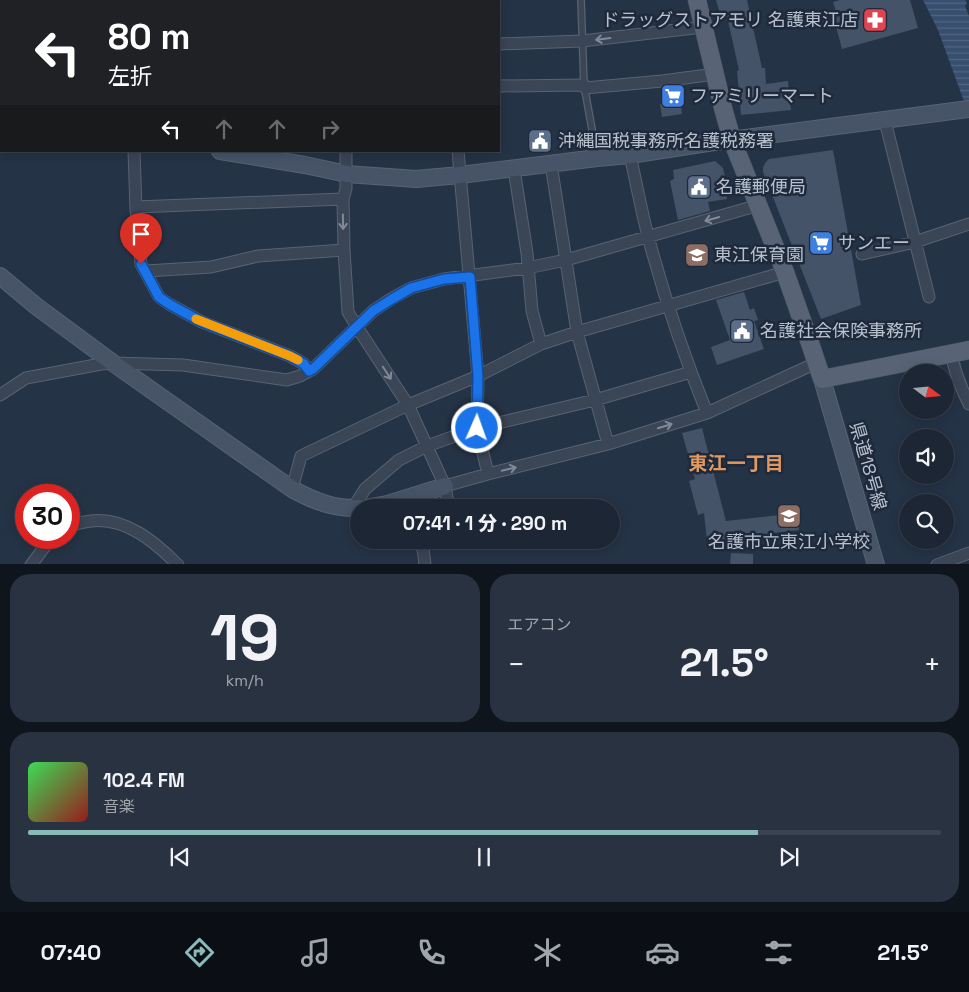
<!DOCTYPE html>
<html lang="ja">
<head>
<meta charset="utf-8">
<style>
  body { margin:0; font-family:"Space Grotesk","Noto Sans JP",sans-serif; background:#293240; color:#f1f3f6; height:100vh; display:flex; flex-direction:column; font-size:19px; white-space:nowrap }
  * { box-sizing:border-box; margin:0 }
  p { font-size:16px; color:#a0a5ac }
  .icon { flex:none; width:28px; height:28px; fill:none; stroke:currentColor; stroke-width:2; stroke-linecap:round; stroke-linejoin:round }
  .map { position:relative; height:564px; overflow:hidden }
  .panel { display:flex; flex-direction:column; gap:10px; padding:10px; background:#0f151d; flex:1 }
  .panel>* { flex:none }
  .hud { position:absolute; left:0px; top:0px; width:500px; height:152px; box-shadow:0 2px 12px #0003,0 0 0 1px #3a434f; background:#202124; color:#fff; overflow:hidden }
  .needle { width:32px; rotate:106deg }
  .tools { position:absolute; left:899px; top:364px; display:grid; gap:10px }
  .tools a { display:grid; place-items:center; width:55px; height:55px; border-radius:50%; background:#1c2634; box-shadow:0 2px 12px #0003,0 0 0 1px #3a434f; font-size:25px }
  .speed { position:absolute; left:15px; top:484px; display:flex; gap:10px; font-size:25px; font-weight:700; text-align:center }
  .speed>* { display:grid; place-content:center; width:65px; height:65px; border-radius:50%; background:#1c2634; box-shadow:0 2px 12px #0003,0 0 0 1px #3a434f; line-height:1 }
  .speed .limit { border:8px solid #d22; background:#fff; color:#111 }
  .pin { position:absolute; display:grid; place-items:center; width:42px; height:42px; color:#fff; margin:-51px -21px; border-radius:50% 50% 50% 0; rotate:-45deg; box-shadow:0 0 5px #0007 }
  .pin .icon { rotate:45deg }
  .me { position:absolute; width:55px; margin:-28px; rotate:2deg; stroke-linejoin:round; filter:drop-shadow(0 0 4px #0008) }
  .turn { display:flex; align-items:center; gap:18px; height:105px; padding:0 25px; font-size:22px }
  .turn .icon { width:65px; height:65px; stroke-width:2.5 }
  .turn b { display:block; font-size:35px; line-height:42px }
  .lanes { display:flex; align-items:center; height:48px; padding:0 25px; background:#0003; justify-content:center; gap:25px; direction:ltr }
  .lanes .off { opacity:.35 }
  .big { font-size:38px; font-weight:800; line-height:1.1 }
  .panel .widget { flex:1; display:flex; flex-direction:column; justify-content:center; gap:8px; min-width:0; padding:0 18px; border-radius:20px; background:#293240 }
  .panel .dial { align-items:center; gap:0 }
  .dial b { font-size:65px; line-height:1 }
  .song { display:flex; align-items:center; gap:15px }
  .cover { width:60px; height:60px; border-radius:8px; background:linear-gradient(135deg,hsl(130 70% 55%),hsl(0 70% 35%)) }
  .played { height:5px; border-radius:2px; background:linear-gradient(90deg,#8bbbb9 80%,#3a434f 80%) }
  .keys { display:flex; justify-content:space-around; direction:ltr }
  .heat { display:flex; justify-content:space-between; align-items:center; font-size:28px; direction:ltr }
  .panel .tiles { flex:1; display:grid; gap:10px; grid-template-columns:1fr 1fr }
  .widget:last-child { grid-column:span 2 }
  .trip { position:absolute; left:350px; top:499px; width:270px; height:50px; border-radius:25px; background:#1c2634; box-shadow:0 2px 12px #0003,0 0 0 1px #3a434f; font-weight:800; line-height:50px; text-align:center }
  .dock { display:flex; height:80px; justify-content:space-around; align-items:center; background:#0b0f15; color:#a0a5ac }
  .dock .icon { width:35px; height:35px }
  .dock .on { color:#8bbbb9 }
  .dock b { font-size:22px; color:#f1f3f6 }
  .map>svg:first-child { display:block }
  .water { fill:url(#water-rules) }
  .building { fill:#445368 }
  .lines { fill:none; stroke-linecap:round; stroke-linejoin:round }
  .lane-casing { stroke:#586372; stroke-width:8 }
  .street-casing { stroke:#586372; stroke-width:13 }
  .secondary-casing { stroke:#586372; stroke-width:18 }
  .primary-casing { stroke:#434e5e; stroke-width:19 }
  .lane { stroke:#3a4555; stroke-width:5.5 }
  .street { stroke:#3a4555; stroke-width:11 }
  .secondary { stroke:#475468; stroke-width:16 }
  .primary { stroke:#586475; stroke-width:18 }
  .oneway { stroke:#7f8998 }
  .route-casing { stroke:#114b97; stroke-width:12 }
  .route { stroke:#1a73e8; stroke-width:9 }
  .slow { stroke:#f59e0b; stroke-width:9 }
  .labels { text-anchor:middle; stroke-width:5; stroke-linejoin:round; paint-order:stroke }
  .poi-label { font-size:18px; fill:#b8c0ce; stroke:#1e2a3b; text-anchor:start }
  .street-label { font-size:18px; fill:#b8c0ce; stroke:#1e2a3b }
  .neighbourhood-label { font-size:19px; font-weight:bold; fill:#e09961; stroke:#1e2a3b }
</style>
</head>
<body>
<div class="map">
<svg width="969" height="565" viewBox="0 0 969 565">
  <defs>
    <pattern id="water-rules" width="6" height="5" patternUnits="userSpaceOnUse" patternTransform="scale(1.25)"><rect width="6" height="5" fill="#374e6e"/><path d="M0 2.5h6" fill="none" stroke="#526682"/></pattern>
  </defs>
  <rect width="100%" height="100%" fill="#253346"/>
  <path class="water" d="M923,0h42l2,3 -2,3 4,10v99l-31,-85z"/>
  <path class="building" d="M716,0h31l15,68h3l1,16 22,-3 3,29 -50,5 -4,-44 2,-1 -13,-58 -6,2z
    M840,0h70l8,28 -76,21 -10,-37 4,-1 -3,-9z
    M679,87l3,27 -20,3 -2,-13 7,-1 -2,-14z
    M833,150l28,155 -40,14 -58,-147v-4l2,-5 4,-4z
    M715,161l8,7 6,26h-2v5l-19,3 2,9 -32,9 -8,-39 4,-2 -1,-9z
    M744,292l6,18 4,-2 4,12 -4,1 10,28 -47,16 -6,-18 19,-7 -14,-40z
    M702,428l24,93 71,-8 2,17 -92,11 -3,-28 -6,2 -9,-34 6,-2 -13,-46z
    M731,553l22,1v11h-23z"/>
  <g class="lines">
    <defs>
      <path id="lane" d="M581,0l3,85 13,72"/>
      <path id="street" d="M345,0v1
        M445,0l1,1
        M136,1v-1
        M260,1v-1
        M0,2h1
        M499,44l83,-3 121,-14
        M499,86l85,-1
        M585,88l77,-7 53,-7
        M885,121l44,176
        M134,151l2,59 5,54 18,33 10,7 33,18 88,34 14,8 5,7
        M346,151v38l-3,10 1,51 4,62 9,15 51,78 37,81 4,22
        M458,151l20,225 -1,52 11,46
        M630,155c6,27 11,54 18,81 16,61 36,120 59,177
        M551,164l26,168 31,112
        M514,169l13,84 5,58 9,33
        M136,207l207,-8
        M862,254l53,-12 54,-18
        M146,271l65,-4 47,-11 86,-6
        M951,354c4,18 10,34 18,50
        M0,395l26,-17 75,-14 12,-1 70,2 104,15 13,-4 13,-7 60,-58 18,-12 20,-11 33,-9 83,-11 39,-8 193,-55
        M445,486l43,-12 120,-30 99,-31 109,-50
        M292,489l9,-33 107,-51 70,-29 63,-32 36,-12 208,-60
        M353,508l12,-19 34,-29 28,-14 50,-18 118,-28 96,-28
        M69,527c6,-4 14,-5 22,-6 35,-4 64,21 87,44
        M413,540l10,8
        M31,565l15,-20 8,-7
        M425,565l-2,-17 6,-8
        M937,565l32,-12"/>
      <path id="secondary" d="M0,68l1,1
        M220,151l85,14 42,9 69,5 44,-4 137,-17 33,-3 84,-13 255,-33
        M0,276l36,30 77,57 179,126c22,12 42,20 67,19
        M822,379l54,186
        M365,508l22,-4 58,-18"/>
      <path id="primary" d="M697,0l26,108 9,32 53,132 26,74 11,33 147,-29"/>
    </defs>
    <use href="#lane" class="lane-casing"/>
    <use href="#street" class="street-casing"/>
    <use href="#secondary" class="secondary-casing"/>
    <use href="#primary" class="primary-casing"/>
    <use href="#lane" class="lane"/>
    <use href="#street" class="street"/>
    <use href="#secondary" class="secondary"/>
    <use href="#primary" class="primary"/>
  </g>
  <defs><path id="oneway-shaft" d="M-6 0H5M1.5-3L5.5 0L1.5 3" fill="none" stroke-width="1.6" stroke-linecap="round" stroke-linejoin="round" transform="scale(1.25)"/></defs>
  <g class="oneway">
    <use href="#oneway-shaft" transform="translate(603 39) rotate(173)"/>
    <use href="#oneway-shaft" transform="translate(712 219) rotate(164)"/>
    <use href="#oneway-shaft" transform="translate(343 222) rotate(89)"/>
    <use href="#oneway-shaft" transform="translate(387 373) rotate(57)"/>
    <use href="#oneway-shaft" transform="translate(665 426) rotate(-17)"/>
    <use href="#oneway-shaft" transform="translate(509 469) rotate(-14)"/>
  </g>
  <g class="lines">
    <defs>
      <path id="route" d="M141,264l18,33 10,7 33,18 88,34 14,8 5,7 4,-2 60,-58 19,-12 19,-11 33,-9 26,-2 8,99 -1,52"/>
    </defs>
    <use href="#route" class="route-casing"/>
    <use href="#route" class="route"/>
    <path class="slow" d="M196,319l94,37 8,4"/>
  </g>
  <defs>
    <symbol id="pharmacy-square" viewBox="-11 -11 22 22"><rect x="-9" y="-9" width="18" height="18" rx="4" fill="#e0444e" stroke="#1e2a3b"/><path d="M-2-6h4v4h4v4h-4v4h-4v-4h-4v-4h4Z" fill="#fff"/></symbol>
    <symbol id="supermarket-square" viewBox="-11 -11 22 22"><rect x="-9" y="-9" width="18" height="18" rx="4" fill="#3f7fe0" stroke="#1e2a3b"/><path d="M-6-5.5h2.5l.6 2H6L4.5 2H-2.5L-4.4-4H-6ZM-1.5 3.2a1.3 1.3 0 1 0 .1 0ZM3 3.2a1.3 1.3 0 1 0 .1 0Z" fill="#fff"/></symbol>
    <symbol id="civic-square" viewBox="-11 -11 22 22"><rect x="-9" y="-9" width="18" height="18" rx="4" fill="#5c6f8a" stroke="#1e2a3b"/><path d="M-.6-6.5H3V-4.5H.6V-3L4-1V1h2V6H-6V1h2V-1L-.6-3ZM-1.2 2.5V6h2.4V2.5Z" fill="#fff"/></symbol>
    <symbol id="school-square" viewBox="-11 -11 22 22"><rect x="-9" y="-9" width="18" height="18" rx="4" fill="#8d6e63" stroke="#1e2a3b"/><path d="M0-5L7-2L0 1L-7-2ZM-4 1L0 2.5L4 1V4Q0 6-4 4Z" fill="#fff"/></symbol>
  </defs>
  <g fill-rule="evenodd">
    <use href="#pharmacy-square" x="861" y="6" width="28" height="28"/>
    <use href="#supermarket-square" x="659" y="82" width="28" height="28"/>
    <use href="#civic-square" x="526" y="127" width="28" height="28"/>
    <use href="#civic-square" x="685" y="173" width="28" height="28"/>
    <use href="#supermarket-square" x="807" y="229" width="28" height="28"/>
    <use href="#school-square" x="683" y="241" width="28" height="28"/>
    <use href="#civic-square" x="728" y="317" width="28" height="28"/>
    <use href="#school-square" x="775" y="502" width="28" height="28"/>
  </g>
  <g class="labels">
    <g class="poi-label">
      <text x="858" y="26" text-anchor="end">ドラッグストアモリ 名護東江店</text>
      <text x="690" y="102">ファミリーマート</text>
      <text x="558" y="147">沖縄国税事務所名護税務署</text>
      <text x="716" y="193">名護郵便局</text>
      <text x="838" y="249">サンエー</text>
      <text x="714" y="261">東江保育園</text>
      <text x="760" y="337">名護社会保険事務所</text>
      <text x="789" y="548" text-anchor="middle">名護市立東江小学校</text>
    </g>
    <g class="street-label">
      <text transform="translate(868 466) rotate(74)" y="6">県道18号線</text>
    </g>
    <g class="neighbourhood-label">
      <text x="736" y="470">東江一丁目</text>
    </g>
  </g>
</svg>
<div class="tools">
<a><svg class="needle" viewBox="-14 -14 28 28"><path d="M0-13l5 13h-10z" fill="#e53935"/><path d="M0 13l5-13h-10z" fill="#a0a5ac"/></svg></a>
<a><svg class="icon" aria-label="sound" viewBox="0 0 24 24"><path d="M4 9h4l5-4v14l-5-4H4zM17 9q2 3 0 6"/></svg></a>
<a><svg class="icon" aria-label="search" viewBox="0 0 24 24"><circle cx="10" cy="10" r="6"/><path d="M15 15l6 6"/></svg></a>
</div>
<div class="speed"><div class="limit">30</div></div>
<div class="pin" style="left:141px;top:264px;background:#d93025"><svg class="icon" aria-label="arrive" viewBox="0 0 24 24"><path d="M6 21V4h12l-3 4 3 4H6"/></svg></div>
<svg class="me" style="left:477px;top:428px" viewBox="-20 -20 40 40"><circle r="17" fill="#1a73e8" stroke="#fff" stroke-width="3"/><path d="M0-11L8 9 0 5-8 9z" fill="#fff"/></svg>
<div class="trip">07:41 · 1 分 · 290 m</div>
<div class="hud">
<div class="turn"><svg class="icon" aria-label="left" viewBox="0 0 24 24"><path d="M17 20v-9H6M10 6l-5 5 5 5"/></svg><div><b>80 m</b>左折</div></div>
<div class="lanes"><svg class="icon" aria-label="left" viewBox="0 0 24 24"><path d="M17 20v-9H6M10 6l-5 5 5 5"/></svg><svg class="icon off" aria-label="ahead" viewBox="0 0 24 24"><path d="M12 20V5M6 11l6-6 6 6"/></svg><svg class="icon off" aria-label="ahead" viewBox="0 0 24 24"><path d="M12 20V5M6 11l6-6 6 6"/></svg><svg class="icon off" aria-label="right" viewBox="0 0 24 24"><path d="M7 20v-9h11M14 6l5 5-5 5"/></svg></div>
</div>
</div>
<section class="panel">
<div class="tiles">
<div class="widget dial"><b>19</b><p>km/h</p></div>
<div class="widget"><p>エアコン</p>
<div class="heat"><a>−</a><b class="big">21.5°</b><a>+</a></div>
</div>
<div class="widget">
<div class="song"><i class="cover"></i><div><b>102.4 FM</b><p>音楽</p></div></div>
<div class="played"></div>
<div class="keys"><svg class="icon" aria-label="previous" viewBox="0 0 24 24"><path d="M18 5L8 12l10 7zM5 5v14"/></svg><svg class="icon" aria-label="pause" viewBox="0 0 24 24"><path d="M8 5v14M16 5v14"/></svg><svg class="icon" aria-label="next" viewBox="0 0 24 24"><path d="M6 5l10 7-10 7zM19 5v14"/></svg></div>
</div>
</div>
</section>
<nav class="dock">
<b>07:40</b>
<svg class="icon on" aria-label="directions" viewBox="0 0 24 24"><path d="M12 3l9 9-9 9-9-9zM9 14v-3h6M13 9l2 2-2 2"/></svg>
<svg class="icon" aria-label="music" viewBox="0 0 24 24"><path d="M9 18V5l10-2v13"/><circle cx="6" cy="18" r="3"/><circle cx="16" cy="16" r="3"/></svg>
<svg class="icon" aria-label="phone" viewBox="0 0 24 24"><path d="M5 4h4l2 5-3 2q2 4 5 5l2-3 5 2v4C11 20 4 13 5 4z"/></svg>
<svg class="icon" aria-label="climate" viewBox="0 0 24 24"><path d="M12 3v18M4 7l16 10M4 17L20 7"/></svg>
<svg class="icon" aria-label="car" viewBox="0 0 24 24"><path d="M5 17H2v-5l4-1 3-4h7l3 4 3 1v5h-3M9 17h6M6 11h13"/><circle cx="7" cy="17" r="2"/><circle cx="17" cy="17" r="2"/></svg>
<svg class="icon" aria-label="filters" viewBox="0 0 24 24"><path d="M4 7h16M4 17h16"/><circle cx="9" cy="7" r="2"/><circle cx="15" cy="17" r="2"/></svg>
<b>21.5°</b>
</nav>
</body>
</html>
